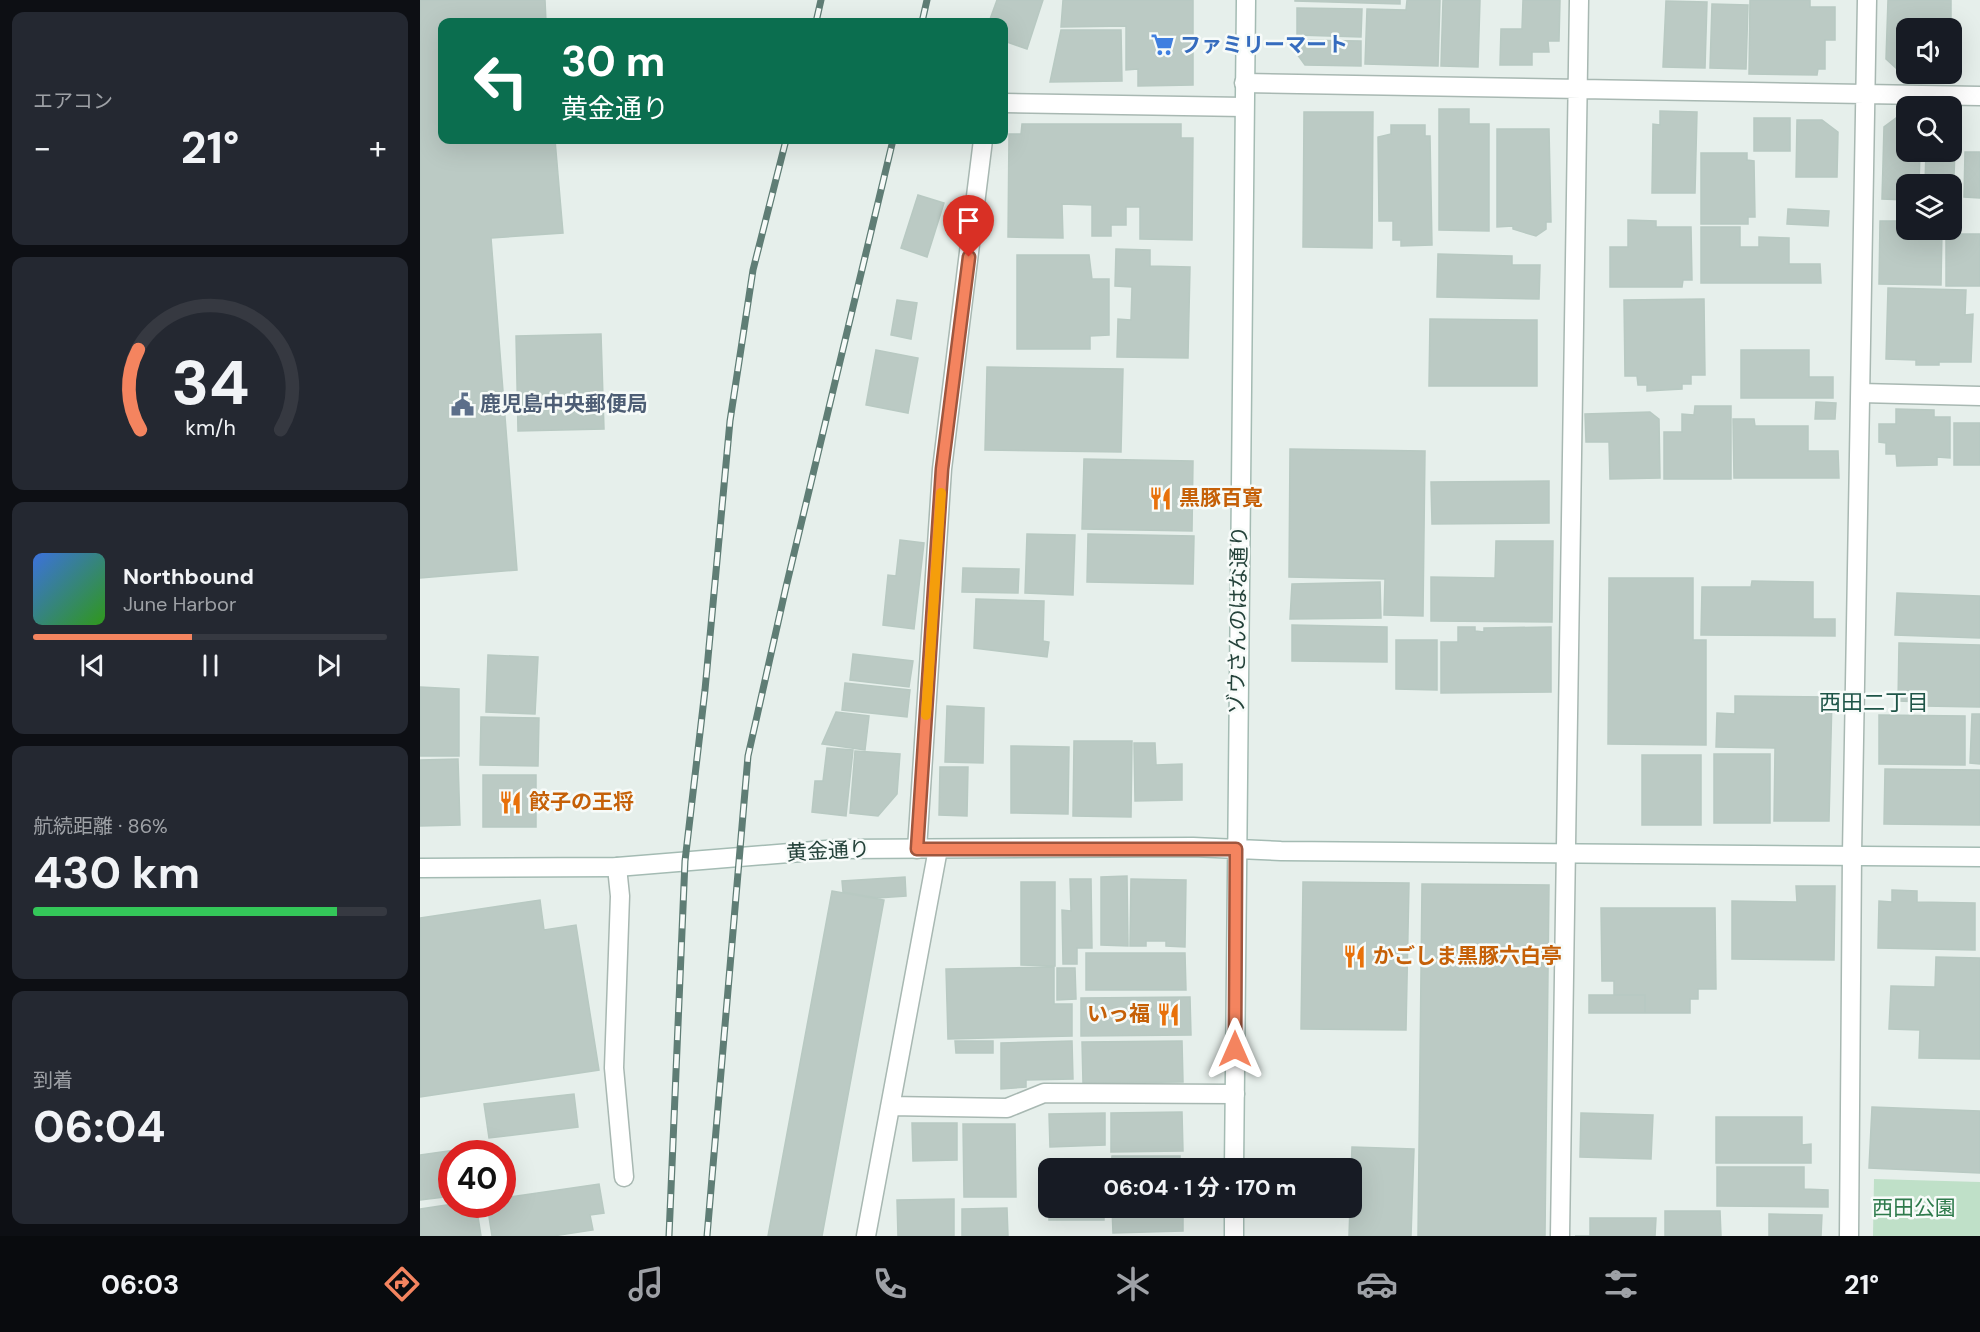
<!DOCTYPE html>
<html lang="ja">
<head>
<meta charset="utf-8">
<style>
  body { margin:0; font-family:"DM Sans","Noto Sans JP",sans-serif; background:#242831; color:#f1f3f6; height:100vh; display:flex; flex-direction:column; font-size:22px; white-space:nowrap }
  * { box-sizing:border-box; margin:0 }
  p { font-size:20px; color:#9ea1a6 }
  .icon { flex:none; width:33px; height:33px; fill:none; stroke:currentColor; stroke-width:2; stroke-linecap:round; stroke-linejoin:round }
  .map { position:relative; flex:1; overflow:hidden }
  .drawer { display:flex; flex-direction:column; gap:12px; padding:12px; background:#0d0f14; width:420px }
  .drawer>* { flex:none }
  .top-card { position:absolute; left:18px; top:18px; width:570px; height:126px; border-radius:12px; box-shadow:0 6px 24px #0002; background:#0b6e4f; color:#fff; overflow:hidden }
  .tools { position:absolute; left:1476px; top:18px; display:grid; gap:12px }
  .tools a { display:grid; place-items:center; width:66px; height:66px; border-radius:12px; background:#171b24; box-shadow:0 6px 24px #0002; font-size:30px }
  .speed { position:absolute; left:18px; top:1140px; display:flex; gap:12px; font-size:30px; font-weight:700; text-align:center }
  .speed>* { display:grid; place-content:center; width:78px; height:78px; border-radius:50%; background:#171b24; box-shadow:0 6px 24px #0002; line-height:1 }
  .speed .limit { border:9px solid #d22; background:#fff; color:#111 }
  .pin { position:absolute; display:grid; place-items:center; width:51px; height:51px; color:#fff; margin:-62px -26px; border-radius:50% 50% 50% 0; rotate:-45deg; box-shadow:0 0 6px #0007 }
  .pin .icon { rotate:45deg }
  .me { position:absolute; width:66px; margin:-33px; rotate:0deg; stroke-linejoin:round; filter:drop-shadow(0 0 4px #0008) }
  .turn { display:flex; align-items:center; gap:21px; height:126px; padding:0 24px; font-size:27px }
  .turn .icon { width:78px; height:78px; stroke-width:2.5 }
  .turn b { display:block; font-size:42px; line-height:51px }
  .big { font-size:45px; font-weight:700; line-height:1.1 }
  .drawer .tile { flex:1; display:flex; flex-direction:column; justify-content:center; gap:9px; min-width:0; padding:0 21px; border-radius:12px; background:#242831 }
  .drawer .dial { align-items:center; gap:0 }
  .dial svg { height:156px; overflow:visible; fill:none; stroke:#363941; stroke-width:7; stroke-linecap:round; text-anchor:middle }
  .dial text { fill:#f1f3f6; stroke:none }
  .song { display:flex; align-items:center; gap:18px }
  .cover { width:72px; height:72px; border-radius:9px; background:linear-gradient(135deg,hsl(220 70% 55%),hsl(110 70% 35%)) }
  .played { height:6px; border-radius:3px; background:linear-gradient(90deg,#f4845f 45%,#363941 45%) }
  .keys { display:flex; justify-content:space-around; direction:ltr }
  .heat { display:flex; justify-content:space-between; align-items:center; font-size:33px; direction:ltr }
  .charge { height:9px; border-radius:4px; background:linear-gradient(90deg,#34c759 86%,#363941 0) }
  .trip { position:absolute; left:618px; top:1158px; width:324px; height:60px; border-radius:12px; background:#171b24; box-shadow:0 6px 24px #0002; font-weight:700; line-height:60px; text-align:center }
  .dock { display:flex; height:96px; justify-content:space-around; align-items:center; background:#090b0e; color:#9ea1a6 }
  .dock .icon { width:42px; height:42px }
  .dock .active { color:#f4845f }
  .dock b { font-size:27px; color:#f1f3f6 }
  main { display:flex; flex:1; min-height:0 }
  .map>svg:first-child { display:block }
  .green { fill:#bfe0c8 }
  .building { fill:#bbcac4; stroke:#b8c9c2; stroke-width:1.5 }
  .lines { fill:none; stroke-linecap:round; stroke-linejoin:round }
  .street-casing { stroke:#a8b8b2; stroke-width:21 }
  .secondary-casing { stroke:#a4bbb3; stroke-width:21 }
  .street { stroke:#fff; stroke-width:18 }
  .secondary { stroke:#fff; stroke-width:18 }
  .rail-casing { stroke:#5f7d75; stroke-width:7 }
  .rail { stroke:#f7fbf9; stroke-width:4.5; stroke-dasharray:14; stroke-linecap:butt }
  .route-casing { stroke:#9f563e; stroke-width:15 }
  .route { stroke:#f4845f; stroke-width:10 }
  .slow { stroke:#f59e0b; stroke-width:10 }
  .labels { text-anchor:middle; stroke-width:5; stroke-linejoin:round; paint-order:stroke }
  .shop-label { font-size:21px; font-weight:bold; fill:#366cbe; stroke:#f7fbf9; text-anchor:start }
  .service-label { font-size:21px; font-weight:bold; fill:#4e5e75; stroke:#f7fbf9; text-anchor:start }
  .food-label { font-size:21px; font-weight:bold; fill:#c56008; stroke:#f7fbf9; text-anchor:start }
  .street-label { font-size:21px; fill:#24423a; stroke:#f7fbf9 }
  .park-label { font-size:21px; fill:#2d7a4b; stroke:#f7fbf9 }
  .neighbourhood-label { font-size:22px; fill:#1f5548; stroke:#f7fbf9 }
</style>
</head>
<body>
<main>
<section class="drawer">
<div class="tile"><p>エアコン</p>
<div class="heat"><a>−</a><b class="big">21°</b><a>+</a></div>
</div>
<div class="tile dial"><svg viewBox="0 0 100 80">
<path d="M14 69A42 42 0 1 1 86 69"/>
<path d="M14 69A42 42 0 0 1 13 28" stroke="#f4845f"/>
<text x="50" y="56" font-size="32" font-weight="700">34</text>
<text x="50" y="72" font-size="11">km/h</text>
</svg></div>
<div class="tile">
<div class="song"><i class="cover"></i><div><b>Northbound</b><p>June Harbor</p></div></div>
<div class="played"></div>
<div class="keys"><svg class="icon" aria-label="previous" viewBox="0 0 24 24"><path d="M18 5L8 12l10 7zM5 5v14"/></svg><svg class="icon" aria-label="pause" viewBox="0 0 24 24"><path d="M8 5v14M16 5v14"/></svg><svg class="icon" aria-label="next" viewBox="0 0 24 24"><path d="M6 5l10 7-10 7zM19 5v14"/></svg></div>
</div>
<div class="tile"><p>航続距離 · 86%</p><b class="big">430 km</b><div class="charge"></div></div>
<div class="tile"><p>到着</p><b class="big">06:04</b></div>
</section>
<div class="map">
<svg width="1560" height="1236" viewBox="0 0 1560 1236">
  <rect width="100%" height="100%" fill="#e6efeb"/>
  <path class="green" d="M1454,1179l106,3v54h-107z"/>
  <path class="building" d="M0,0h125l1,22h-104v118h113l8,93 -72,5 26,332 -97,8z
    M577,0h46l-16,49 -23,-8v-19h-15z
    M643,0h130v85l-55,1v-17l-12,1v-44l-65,1z
    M875,0h105v4l-105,-3z
    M987,0h33l-2,66 -73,-2 2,-55 39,1z
    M1023,0h37l-2,67 -37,-1z
    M1103,0h37l-1,41h-11l1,11h-17v13h-32l1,-36h21z
    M1330,0h60v7h25v33h-10v29h-7l-1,6 -68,-1z
    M1468,0h63v28h-45v41h-9l-11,-10z
    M1246,1l41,1 -2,66 -42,-1z
    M1292,4l36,1 -2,64 -36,-1z
    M877,8l65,1 -1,28 -64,-2z
    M641,30h60l1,51 -72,1z
    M877,40l64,1v25l-56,-1 -8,-11z
    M1019,109h30v15h20v107l-50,-1z
    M1240,111l37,1 -2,81h-43l1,-69 7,1z
    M884,112h69l-1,136 -69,-1z
    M1334,118h36v33h-36z
    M1476,118l10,1v33h14l-1,32h-13v16l-24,-1 2,-72z
    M1377,120h25l16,12 -1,45h-41z
    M1532,121h4l-3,83 -1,-20h-27l1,-32h26z
    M602,124h159v14h12l-1,102 -52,-1v-32h-14v18h-15v11h-19v-31l-30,-1 1,34 -55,-1 1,-103h12z
    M971,125h34v11h5l2,109 -31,1v-6h-8v-19h-14l-1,-84 13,-3z
    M1077,129h52l2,93h-5v7l-10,7 -23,-7v-3l-16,1z
    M1545,152h15v46l-16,-1z
    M1281,153h46v7l7,1 1,56h-7v7h-47z
    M498,195l26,8 -17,54 -26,-9z
    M1368,209l41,2 -1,15 -41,-2z
    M1208,220l28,1v6h35l1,53h-9l-1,7h-72v-40h18z
    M1460,221h26v9h36l-1,55 -62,-1z
    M1281,227h39v20h19v-10l30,1v26h31l1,19h-120z
    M1526,234h34v52h-34z
    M696,249l34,1v16l40,1 -2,91 -71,-1 1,-38 13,1 1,-33 -17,-1z
    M1018,254l74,2v9h28l-1,34 -102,-2z
    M597,255h72l3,24h17v56l-19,1v13h-73z
    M1468,288l78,2 -1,25 8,-1 -2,48h-32v3h-23v-5l-30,-1z
    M1284,299l1,76h-14v9h-9v5l-35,2v-6h-9l-1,-9h-12l-1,-76z
    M477,300l20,3 -6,36 -20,-4z
    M1010,319l107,1v66h-108z
    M181,334l3,95 -86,2 -2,-95z
    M456,350l42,8 -10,55 -42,-8z
    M1321,350h68v27h24v21h-92z
    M567,367l136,2 -2,83 -136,-2z
    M1396,402l20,1 -1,16h-20z
    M1275,406h36v73h-67v-47h18v-18l12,1z
    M1476,409l38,1v7h16v41l-13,-1v8l-40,1 -1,-12h-10v-11l-7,-1v-18h17z
    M1230,412l9,7 1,59 -50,1 -1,-37h-23l-1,-28z
    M1313,419h21l1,7h53v25h30l1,27h-105z
    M1534,423h26v42h-26z
    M870,449l135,2 -2,165 -39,-1 1,-36 -96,-2z
    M664,459l109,2 -1,70 -110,-2z
    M1129,481v42l-117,1 -1,-42z
    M607,534l48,1 -2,60 -48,-2z
    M668,534l106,2 -1,48 -106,-2z
    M480,540l24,3 -10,86 -31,-4 5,-50 8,1z
    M1076,541h57l-1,81 -121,-1v-44l64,1z
    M543,568l56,1 -1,24 -56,-1z
    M1189,578h84v62h13v105l-98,-1z
    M1332,581l61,1v37h22v17l-134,-1 1,-48h49z
    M960,582l1,36 -91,1 2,-35z
    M1477,593l83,3v42l-85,-3z
    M556,599l68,2 -1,40 6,1 -2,15 -73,-9z
    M872,625l95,2v35l-95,-1z
    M1038,627h17v4l9,1v-4l67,-1v65l-110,1v-51h17z
    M976,640h41v50l-41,-1z
    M1479,643l81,2v62l-56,-1v-4l-26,-1z
    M433,654l60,7 -4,26 -59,-7z
    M68,655l50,2 -3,57 -49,-2z
    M425,683l65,7 -3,27 -65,-7z
    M0,687l39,2v67h-39z
    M1315,696l97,1 -3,124h-55l1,-73 -59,-1 1,-34 18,1z
    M527,706l37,2 -1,55 -38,-1z
    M416,712l33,4 -4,34 -43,-6z
    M1552,714h8v50l-10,-1z
    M1459,715l86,1v49l-86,-1z
    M61,717l58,1 -1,48 -58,-1z
    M654,741h58l-1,76 -58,-1z
    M714,743h21l1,22 26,-1v36l-47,1z
    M591,746l58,1 -1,67 -57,-1z
    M407,748l26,2 -7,66 -34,-4 3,-31h8z
    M435,751l45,3 -3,40 -19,22 -28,-3z
    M1294,754h56v69h-56z
    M1222,755h59v70h-59z
    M38,759l2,66 -40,1v-66z
    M520,767h28l-1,49 -28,-1z
    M1465,769l95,1v55l-96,-1z
    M63,775h53v52h-53z
    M707,876l1,70 -27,-1v-68z
    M485,877l1,19 -29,2 -34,-6 -1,-11z
    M650,879h21l1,69h-15v16h-14l-1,-54 9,1z
    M711,879l55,1 -1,67 -19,-1v-5h-20v5h-16z
    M601,882h34v84l-34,-1z
    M883,882l106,1 -3,147 -105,-1z
    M1002,884l127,1 -4,351h-127z
    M1376,886h39l-1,74 -102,-1v-58l65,1z
    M1472,890l25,1v11l58,1v47l-97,-2 1,-47 13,1z
    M412,891l52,9 -62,336h-54z
    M120,900l4,30 32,-5 23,145 -179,27v-179z
    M1181,908h114l1,81h-18v10h-8v14h-45v-18h-31v-14h-12z
    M666,953h99l1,37h-100z
    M1516,957l44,1v101l-61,-1 1,-28 -31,-1 2,-43 44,1z
    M634,967v37h18v32l-124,3 -2,-70z
    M637,968h18l1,31 -19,1z
    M1169,995h56v18h-56z
    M770,997l1,38 -110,1v-38z
    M535,1041h38v12h-37z
    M652,1041l1,38 -47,1v7l-25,2v-46z
    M762,1041l1,41 -100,1 -1,-41z
    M154,1094l4,33 -89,11 -5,-34z
    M1452,1107l108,4v62l-111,-5z
    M762,1112l1,39 -72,1v-39z
    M685,1113v32l-55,2 -1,-33z
    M1161,1113l72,2 -2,44 -71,-2z
    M1296,1117h86v28l9,-1v19h-95z
    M492,1123h45v37l-44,1z
    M543,1124h52l1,73h-52z
    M932,1147l62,2 -3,87h-62z
    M35,1150l1,4h-4v42l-32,4v-45z
    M692,1156h68v12h-69z
    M683,1163l1,5h-56v40h56v12h-55l-1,-56z
    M1297,1167h87v22l24,1v17l-111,-1z
    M179,1184l5,29 -14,2 3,15 -40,6h-61l-5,-32h15v-6z
    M534,1199v37h-56l-1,-36z
    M33,1204h23l5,32h-61v-27z
    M587,1208l1,28h-46v-27z
    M692,1208h71v23l-70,2z
    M1245,1211h55l1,25h-56z
    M1349,1214l53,1 -1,21h-52z
    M1170,1218h66l-1,18h-80h15z"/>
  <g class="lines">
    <defs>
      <path id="street" d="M824,83l736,13
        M584,103l240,4
        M1441,393l119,3
        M497,849l25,-380 41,-329
        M197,867l3,29 -6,172 10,109
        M470,1106l117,2 37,-15 191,1
        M446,1236l72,-387
        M1140,1236l19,-1236
        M1429,1236l3,-382 15,-854"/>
      <path id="secondary" d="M0,868l197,-1 221,-18 355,-2 88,4 699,6
        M814,1168l12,-1168
        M814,1236v-28"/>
    </defs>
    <use href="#street" class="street-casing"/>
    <use href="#secondary" class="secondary-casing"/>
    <use href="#street" class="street"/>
    <use href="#secondary" class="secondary"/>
    <defs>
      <path id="rail" d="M396,22l5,-22
        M502,22l5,-22
        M249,1236l16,-375 20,-171 25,-269 23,-151 33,-130
        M287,1236l41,-480 38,-169 107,-447"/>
    </defs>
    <use href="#rail" class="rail-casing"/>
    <use href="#rail" class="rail"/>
  </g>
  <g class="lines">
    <defs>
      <path id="route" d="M549,257l-27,212 -25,380h319l-1,200"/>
    </defs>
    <use href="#route" class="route-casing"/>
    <use href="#route" class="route"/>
    <path class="slow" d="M506,715l15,-222"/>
  </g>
  <defs>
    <symbol id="supermarket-bare" viewBox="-9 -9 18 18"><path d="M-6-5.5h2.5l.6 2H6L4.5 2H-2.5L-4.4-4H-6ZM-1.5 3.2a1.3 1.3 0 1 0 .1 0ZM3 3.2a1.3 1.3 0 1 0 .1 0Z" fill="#3f7fe0" stroke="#f7fbf9" stroke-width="2.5" paint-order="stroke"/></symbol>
    <symbol id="civic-bare" viewBox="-9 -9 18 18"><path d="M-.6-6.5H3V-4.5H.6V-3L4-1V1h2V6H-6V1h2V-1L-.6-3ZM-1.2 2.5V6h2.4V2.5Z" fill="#5c6f8a" stroke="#f7fbf9" stroke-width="2.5" paint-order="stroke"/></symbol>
    <symbol id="restaurant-bare" viewBox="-9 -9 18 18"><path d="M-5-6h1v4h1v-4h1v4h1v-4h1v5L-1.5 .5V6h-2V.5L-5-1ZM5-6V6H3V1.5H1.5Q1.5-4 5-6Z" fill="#e8710a" stroke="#f7fbf9" stroke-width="2.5" paint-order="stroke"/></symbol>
  </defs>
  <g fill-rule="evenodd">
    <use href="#supermarket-bare" x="726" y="28" width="33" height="33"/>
    <use href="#civic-bare" x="26" y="388" width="33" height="33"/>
    <use href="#restaurant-bare" x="724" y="482" width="33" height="33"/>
    <use href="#restaurant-bare" x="74" y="786" width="33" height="33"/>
    <use href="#restaurant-bare" x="918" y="940" width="33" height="33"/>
    <use href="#restaurant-bare" x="732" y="998" width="33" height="33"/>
  </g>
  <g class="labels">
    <g class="shop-label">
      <text x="760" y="52">ファミリーマート</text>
    </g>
    <g class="service-label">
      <text x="60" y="411">鹿児島中央郵便局</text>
    </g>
    <g class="food-label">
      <text x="759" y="505">黒豚百寛</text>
      <text x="109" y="809">餃子の王将</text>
      <text x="953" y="963">かごしま黒豚六白亭</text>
      <text x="730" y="1021" text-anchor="end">いっ福</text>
    </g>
    <g class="street-label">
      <text transform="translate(818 620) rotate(-89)" y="7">ゾウさんのはな通り</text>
      <text transform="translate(408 851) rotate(-3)" y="7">黄金通り</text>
    </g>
    <g class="park-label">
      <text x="1494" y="1215">西田公園</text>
    </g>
    <g class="neighbourhood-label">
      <text x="1454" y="710">西田二丁目</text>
    </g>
  </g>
</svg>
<div class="tools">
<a><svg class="icon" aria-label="sound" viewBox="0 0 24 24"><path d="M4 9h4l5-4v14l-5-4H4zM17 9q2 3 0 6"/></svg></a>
<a><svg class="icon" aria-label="search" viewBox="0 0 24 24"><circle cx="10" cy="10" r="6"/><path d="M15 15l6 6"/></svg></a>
<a><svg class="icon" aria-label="layers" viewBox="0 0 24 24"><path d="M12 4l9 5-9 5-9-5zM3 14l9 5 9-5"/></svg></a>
</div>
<div class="speed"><div class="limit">40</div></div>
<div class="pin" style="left:549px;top:257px;background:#d93025"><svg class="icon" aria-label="arrive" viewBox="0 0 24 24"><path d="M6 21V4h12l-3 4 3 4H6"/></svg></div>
<svg class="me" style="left:815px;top:1049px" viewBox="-20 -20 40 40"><path d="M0-17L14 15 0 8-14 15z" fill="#f4845f" stroke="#fff" stroke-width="4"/></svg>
<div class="trip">06:04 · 1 分 · 170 m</div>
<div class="top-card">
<div class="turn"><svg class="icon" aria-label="left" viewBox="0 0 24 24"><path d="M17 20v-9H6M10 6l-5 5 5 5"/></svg><div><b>30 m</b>黄金通り</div></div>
</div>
</div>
</main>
<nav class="dock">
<b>06:03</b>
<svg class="icon active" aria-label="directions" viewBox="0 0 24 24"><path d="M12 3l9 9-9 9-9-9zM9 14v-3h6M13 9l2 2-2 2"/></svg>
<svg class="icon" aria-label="music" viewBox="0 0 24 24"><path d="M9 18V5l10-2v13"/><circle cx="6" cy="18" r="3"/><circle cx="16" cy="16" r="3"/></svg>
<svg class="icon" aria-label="phone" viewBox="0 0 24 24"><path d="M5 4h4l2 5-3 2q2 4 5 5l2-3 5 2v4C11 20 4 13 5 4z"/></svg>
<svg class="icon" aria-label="climate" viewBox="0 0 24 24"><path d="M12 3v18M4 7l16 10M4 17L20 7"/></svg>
<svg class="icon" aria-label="car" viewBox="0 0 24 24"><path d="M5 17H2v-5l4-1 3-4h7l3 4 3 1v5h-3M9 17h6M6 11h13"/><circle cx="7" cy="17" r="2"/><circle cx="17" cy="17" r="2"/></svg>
<svg class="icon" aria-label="filters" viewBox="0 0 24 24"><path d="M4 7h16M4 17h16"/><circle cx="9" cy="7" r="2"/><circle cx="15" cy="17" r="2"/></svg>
<b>21°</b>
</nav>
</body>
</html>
